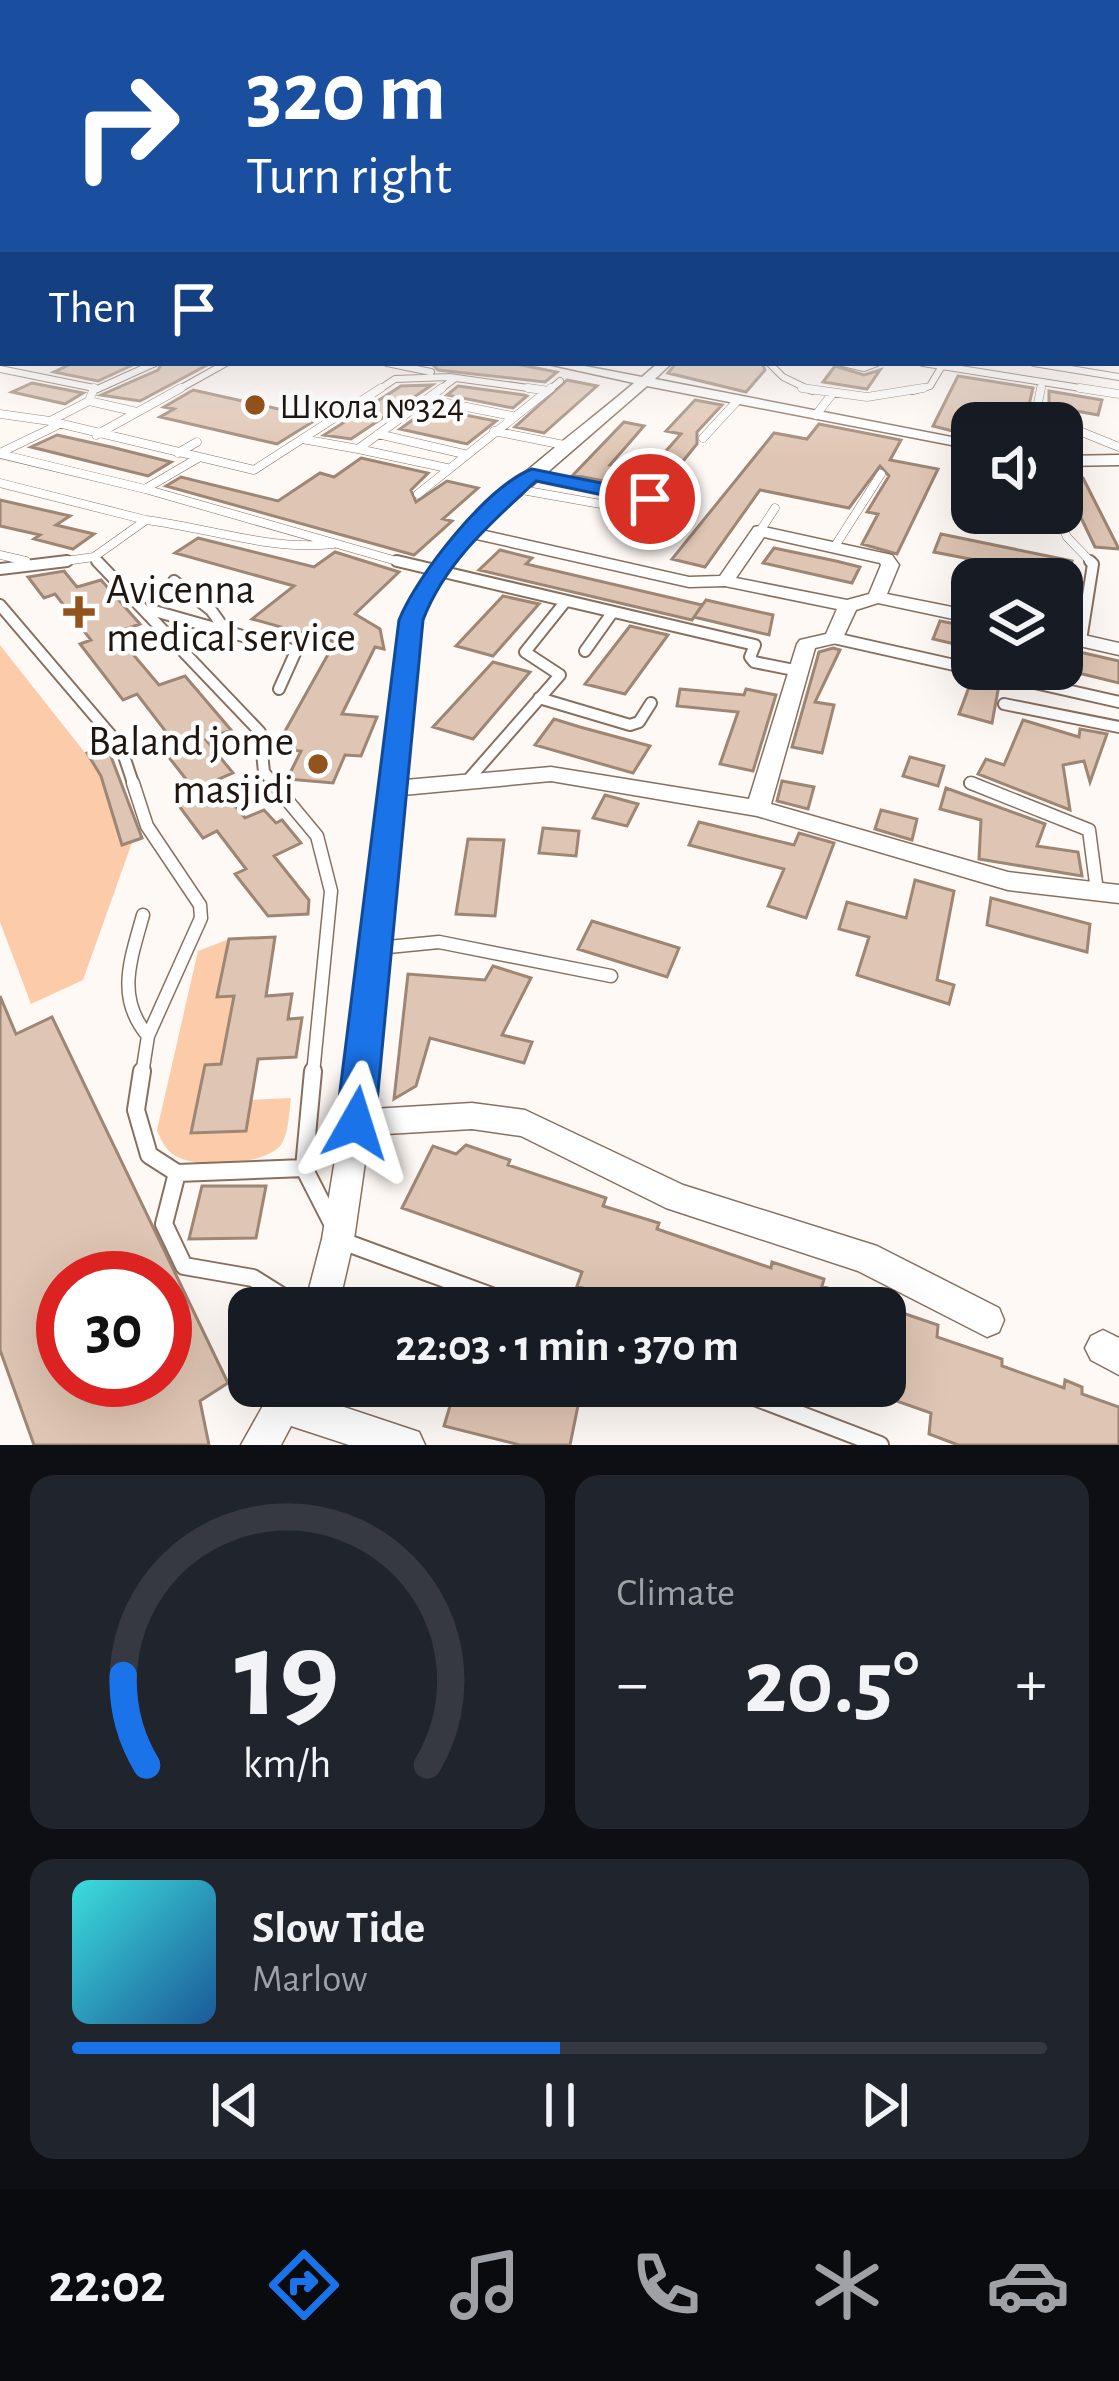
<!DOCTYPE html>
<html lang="en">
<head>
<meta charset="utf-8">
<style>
  body { margin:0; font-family:"Alegreya Sans",sans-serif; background:#20242c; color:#f1f3f6; height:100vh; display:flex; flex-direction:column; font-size:45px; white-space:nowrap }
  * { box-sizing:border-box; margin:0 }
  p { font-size:39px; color:#9ea1a6 }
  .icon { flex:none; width:66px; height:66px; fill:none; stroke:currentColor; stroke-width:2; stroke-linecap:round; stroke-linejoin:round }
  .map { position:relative; height:1445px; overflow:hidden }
  .side { display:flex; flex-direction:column; gap:30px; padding:30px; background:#0d0f14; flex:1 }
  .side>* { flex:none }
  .hud { position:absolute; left:0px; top:0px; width:1119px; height:366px; box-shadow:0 12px 48px #0002; background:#1a4fa0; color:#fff; overflow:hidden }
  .tools { position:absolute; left:951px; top:402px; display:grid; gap:24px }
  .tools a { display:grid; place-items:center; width:132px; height:132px; border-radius:24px; background:#171b24; box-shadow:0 12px 48px #0002; font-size:60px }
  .speed { position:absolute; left:36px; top:1251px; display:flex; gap:24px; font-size:60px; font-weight:700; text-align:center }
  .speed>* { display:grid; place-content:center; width:156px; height:156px; border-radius:50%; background:#171b24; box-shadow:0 12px 48px #0002; line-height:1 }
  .speed .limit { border:18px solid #d22; background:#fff; color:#111 }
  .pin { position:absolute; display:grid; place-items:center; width:102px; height:102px; color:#fff; margin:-51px; border:6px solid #fff; border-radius:50%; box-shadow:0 3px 12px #0007 }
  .me { position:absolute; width:132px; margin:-66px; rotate:6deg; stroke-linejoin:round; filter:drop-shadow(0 0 9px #0008) }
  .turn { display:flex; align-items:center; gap:42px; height:252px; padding:0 48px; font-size:54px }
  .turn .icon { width:156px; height:156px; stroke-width:2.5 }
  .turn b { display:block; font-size:84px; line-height:102px }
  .then { display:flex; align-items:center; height:114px; padding:0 48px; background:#0003; gap:24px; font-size:45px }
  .big { font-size:90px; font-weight:600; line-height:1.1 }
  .side .widget { flex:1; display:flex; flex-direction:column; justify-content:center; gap:18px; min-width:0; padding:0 42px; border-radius:24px; background:#20242c }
  .side .dial { align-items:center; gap:0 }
  .dial svg { height:312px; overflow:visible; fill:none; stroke:#363941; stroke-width:7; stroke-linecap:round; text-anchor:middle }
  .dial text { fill:#f1f3f6; stroke:none }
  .song { display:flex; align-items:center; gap:36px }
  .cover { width:144px; height:144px; border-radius:18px; background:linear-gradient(135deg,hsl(180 70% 55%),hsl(210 70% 35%)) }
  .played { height:12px; border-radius:6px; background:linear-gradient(90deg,#1a73e8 50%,#363941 50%) }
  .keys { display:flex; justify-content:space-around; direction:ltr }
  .heat { display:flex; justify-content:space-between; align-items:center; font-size:66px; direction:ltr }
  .side .tiles { flex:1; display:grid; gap:30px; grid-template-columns:1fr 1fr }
  .widget:last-child { grid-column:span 2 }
  .trip { position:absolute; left:228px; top:1287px; width:678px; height:120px; border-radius:24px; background:#171b24; box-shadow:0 12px 48px #0002; font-weight:600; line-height:120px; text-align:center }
  .tab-bar { display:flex; height:192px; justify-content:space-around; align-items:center; background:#090b0e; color:#9ea1a6 }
  .tab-bar .icon { width:84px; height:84px }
  .tab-bar .selected { color:#1a73e8 }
  .tab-bar b { font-size:54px; color:#f1f3f6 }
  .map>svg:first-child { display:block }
  .green { fill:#fcccaa }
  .building { fill:#dfc5b3; stroke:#9e8675; stroke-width:3; fill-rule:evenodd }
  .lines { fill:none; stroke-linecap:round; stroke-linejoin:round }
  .service-far4-casing { stroke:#887060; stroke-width:8 }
  .service-far3-casing { stroke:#887060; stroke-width:9 }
  .service-far2-casing { stroke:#887060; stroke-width:14 }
  .service-far1-casing { stroke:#887060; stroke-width:15 }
  .service-casing { stroke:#887060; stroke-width:20 }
  .minor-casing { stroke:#887060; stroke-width:3 }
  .primary-casing { stroke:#887060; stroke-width:3 }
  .service-far4 { stroke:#fff; stroke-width:6 }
  .service-far3 { stroke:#fff; stroke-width:8 }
  .service-far2 { stroke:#fff; stroke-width:10 }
  .service-far1 { stroke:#fff; stroke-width:12 }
  .service { stroke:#fff; stroke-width:16 }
  .minor { fill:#fff; fill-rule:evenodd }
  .primary { fill:#fff; fill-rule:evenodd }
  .route { fill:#1a73e8; stroke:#114b97; stroke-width:3 }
  .poi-dot { fill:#93531c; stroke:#fff; stroke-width:4.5 }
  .labels { text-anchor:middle; stroke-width:9; stroke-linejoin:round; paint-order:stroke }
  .far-poi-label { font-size:36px; fill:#211711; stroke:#fff; text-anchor:start }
  .poi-label { font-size:42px; fill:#211711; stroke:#fff; text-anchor:start }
</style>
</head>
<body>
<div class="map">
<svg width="1119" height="1445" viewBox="0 0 1119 1445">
  <rect width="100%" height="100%" fill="#fff9f5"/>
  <path class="green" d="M0,645l97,123 37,69 -51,143 -52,24 -31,-82z
    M229,939l-12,57h17l-13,68 -16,1 -13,68 54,-2 5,-31 40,-2c-2,14 -2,35 -10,47 -16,20 -79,23 -101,13 -13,-5 -18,-15 -23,-28l41,-179z"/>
  <path class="building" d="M73,363h64l-39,18 -44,-9z
    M162,363h49l-71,38 -39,-6 57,-25z
    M511,363l46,9 -12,10 -107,-12 -5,-5z
    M676,363h86l3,7 -19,22 -78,-19z
    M835,366l29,9 16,-5 -13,19 -44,-7z
    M958,376l75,12 -8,33 -53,2v13l-39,-10z
    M567,380l30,6 -53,47 -29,-6z
    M32,383l51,10 -18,11 -53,-12z
    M432,385l-81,54 -27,-4 77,-49z
    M458,386l66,9 3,1 -14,12 -66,-13z
    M193,390l126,28 -42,26 -117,-27 14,-8 -10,-2z
    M1049,391l53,9 -4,15 -49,-9z
    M695,400l27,5 -25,27v12l-18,22 -22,-5 24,-27 -15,-3z
    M429,408l67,13 -29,23 -67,-15z
    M624,422l20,4 -34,39 53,11 -13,14 -77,-15z
    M819,424l82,16 -11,20 48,9 -41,85 -35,-10 16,-30 -11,-2 22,-36 -9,-10 -31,42 -89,-18 -55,77 -33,-8 102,-126 33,6z
    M57,435l54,12 60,15 -23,14 -117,-29z
    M361,458l67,15 -17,17 5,12 31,-21 31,7 -35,31 9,2 -38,34 -248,-69 15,-9 97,24 42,-28 14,4z
    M1062,478h21l36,71 -24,-2z
    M0,500l70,16 -14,9 38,9 -21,15 -39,-10 6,-4 -40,-9z
    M941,534l131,27 -4,19 -53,-11 -3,10h-38l6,-18 -46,-9z
    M198,538l116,29 21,-15 64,20 -44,42 25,15 4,20 -9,-2 -33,67 35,3 -16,39 -16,-1 -12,28 -46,-4 14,-28 -26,-2 60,-107 -83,-23 42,-33 -119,-33z
    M774,548l62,13 24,6 -8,16 -89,-20z
    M500,550l32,8 -6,6 176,41 -10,15 -213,-50z
    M64,571l13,16 24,-7 39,44 -25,9 44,52 26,-9 46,54 -25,10 27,33 -19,8 31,37 19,-8 12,13 6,-3 19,23 -27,13 35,44 -1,14 -40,2 -33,-42 11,-5 -29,-38 -14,7 -27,-36 21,-9 -30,-38 13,-5 -43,-56 -14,6 -43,-56 11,-4 -36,-46 -11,4 -16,-21z
    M503,596l36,8 -46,52 -37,-10z
    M706,600l67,15 -4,20 -75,-18z
    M940,621l32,6v21l-39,-9z
    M630,626l38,9 -43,59 -40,-10z
    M833,648l7,2 -25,52 19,3 -12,48 -30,-6 27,-95z
    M1062,648l57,13v22l-57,-14z
    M493,662l37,10 -57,67 -40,-12z
    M972,679l27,6 -7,38 -33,-9z
    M680,689l64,6 2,-6 30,6 -23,76 -33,-7 18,-52 -61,-6z
    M554,719l26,8 70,19 -17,27 -98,-28z
    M1023,720l56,17 1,-8 27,5 -17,48 -6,-21 -21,4 7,45 -92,-36 8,-15 18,6z
    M107,746l35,92 -20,7 -21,-69 -14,-23z
    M910,757l34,9 -6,20 -35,-10z
    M782,781l32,6 -6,22 -31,-8z
    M946,788l99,36 -8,22 41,6 4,24 -103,-17 2,-39 -41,-11z
    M605,795l33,9 -11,22 -34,-8z
    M881,810l36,9 -5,21 -37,-11z
    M699,822l95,23 5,-12 35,10 -28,75 -38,-12 16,-37 -95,-24z
    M543,828l36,3 -3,25 -37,-3z
    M468,839l36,1 -9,76 -39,-2z
    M915,880l39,11 -17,89 17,5 -5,19 -92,-29 12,-38 -30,-8 8,-27 59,16z
    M991,898l99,26 -3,28 -100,-27z
    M592,921l87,27 -12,29 -89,-28z
    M275,937l-9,59 26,-2 -4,25 14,-1 -6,39 -38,2 -12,72 -55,2 14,-68 16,-1 13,-68 -17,1 12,-58z
    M493,966l38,12 -29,57 30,7 -8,21 -94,-25 -14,48 -22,13 14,-125 77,6z
    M0,996l16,38 36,-17 176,366 -28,18 9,44h-175l-34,-95zM63,1278h102v102h-102z
    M466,1145l44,15 -2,5 98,33 -3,8 56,17 -2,6 114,39 1,-6 52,17 -2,7 57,22h-241l-61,-22 5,-14 -180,-64 31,-62 23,8z
    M202,1186h64l-10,52 -67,1z
    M885,1307l53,18 -1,12 65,22v7l62,22 1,-8 17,7v7l37,13v38h-161l-29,-11 2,-21 -46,-16z
    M456,1386h126l-12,59h-50l-76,-19z"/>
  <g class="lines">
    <defs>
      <path id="service-far4" d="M1116,276v7
        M0,335l3,4
        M387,363l44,9
        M769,363l14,14 29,14
        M843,363l21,5 13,-5
        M923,363l176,28
        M1034,363l85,14
        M0,369l94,19
        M449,377l94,13
        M93,391l62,-28
        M176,391l50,-28
        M377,391l18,-12 54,-2
        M438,391l16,-12
        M548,391l12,-10
        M913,391l17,-5 12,-20
        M1040,391l2,-9"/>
      <path id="service-far3" d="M442,388l-84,61 89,19
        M528,388l15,2
        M802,388l65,9 56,-9
        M1041,388l-4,20 24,15
        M1080,388l39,6
        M427,399l85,17
        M89,401l48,11
        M0,414l50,7 204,49 127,-82
        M816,415l16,-21
        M50,421l39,-20 5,-13
        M1062,424l57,23
        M494,431l70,14
        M378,434l86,20
        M96,435l85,-47
        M703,438l35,-38
        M302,439l56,10
        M0,453l56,-27
        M178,453l19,-11
        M0,454l145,35 262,75
        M0,483l146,37 -52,37 6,7
        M145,489l53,-31
        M516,489l124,22 10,-12 -118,-24
        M418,494l133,-106
        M650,499l42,-16
        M1056,513l11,24 26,27
        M146,520c63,8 125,31 187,24
        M760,531l15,-23
        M835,546l46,-72
        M0,555l26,6
        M43,564l51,-7"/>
      <path id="service-far2" d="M97,561l163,171 4,40 12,14
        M397,561l358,84 -5,12 4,5 45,9
        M0,569l67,-8
        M174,581l37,29 15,21
        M0,605l121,142 13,39
        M151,610l145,41 -17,38
        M834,638l138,31
        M1081,640l12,-76 -3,-3
        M585,651l27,-38
        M973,669l146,33
        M539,698l91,27 9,-3 12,-19
        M1004,704l115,23
        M468,780l92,-105 -35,-23 40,-50
        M970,783l9,3"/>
      <path id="service-far1" d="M133,783l14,43 53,79 1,13 -53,118 -6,38
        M273,783l44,53 14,55 -18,183
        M971,783l118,47 8,61
        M143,915c-12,44 -28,82 5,121
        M378,948l61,-6 172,34"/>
      <path id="service" d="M142,1071l-6,39 13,45 28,18 127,-5
        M313,1071l-9,97 27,53
        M177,1173l-13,51 20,42 69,12 48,30
        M342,1241l182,67
        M726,1386l154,59"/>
      <path id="minor" d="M543,363h26l73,14 16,-14h14l-17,16 317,62v8l-325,-63 -166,144 208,47 31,-1 34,-49 6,-1 132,29 7,10 -12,29 85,17v12l-94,-20 -22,7 -15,32 -26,6 -44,156 237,68 111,13v18l-111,-13 -251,-74 -206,-35 -148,14 -31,314 100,-6 53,7 158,75 194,61 122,62 5,12 -5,12 -12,5 -129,-66 -192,-63 -145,-72 -49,-7 -103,6 -15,104 -16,69h-34l18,-69 19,-116 61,-503c36,-91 157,-173 232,-237zM764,537l116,26 1,2 -12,29 -22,6 -111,-22zM472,538l217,49 36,-1 112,23 -11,25 -26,6 -3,4 -48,155 -198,-32 -146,13 15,-160 10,-25z
        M1119,455v10l-57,1v-10z
        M1062,630l57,13v12l-57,-13z
        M1103,1330l16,8v37l-28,-15 -6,-12 6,-12z
        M274,1386h38l-4,9 111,37 6,13h-76l-58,-19 -10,19h-40z"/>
      <path id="primary" d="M0,310h3v12h-3z"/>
    </defs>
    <use href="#service-far4" class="service-far4-casing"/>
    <use href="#service-far3" class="service-far3-casing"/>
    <use href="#service-far2" class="service-far2-casing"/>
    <use href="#service-far1" class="service-far1-casing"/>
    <use href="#service" class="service-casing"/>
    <use href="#minor" class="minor-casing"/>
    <use href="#primary" class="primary-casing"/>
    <use href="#service-far4" class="service-far4"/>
    <use href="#service-far3" class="service-far3"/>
    <use href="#service-far2" class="service-far2"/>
    <use href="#service-far1" class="service-far1"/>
    <use href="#service" class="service"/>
    <use href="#minor" class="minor"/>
    <use href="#primary" class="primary"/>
  </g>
  <linearGradient id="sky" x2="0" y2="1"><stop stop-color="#a3a9b4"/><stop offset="0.56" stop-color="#fffcfa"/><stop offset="1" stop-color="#fffcfa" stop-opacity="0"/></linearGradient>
  <rect width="1119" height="458" fill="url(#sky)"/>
  <path class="route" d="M532,469l118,24 10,6 -10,6 -114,-24c-44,41 -91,81 -113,139l-48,503 -6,12 -13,5 -14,-5 -6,-12 63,-503c18,-45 88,-134 133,-151z"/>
  <g class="poi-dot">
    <circle cx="255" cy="405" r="12"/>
    <path d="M73 594h12v12h12v12h-12v12h-12v-12h-12v-12h12z"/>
    <circle cx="318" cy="764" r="12"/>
  </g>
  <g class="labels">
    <g class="far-poi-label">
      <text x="279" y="418">Школа №324</text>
    </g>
    <g class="poi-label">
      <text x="106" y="603">Avicenna<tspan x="106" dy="48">medical service</tspan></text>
      <text x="294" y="755" text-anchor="end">Baland jome<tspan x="294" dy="48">masjidi</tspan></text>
    </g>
  </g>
</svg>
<div class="tools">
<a><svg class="icon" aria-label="sound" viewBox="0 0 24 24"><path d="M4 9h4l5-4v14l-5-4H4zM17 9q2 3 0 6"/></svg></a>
<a><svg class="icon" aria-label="layers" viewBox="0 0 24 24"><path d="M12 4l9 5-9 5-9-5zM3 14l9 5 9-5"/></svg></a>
</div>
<div class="speed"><div class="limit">30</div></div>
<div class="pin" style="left:650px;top:499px;background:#d93025"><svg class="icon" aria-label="arrive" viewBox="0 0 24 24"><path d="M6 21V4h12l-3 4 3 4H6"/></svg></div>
<svg class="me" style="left:356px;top:1123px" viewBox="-20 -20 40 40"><path d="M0-17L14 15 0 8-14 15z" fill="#1a73e8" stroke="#fff" stroke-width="4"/></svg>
<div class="trip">22:03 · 1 min · 370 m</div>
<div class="hud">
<div class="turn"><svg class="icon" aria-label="right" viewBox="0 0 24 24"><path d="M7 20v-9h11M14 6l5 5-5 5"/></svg><div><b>320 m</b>Turn right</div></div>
<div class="then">Then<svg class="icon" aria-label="arrive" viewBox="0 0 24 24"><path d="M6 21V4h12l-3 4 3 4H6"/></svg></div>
</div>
</div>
<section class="side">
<div class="tiles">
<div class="widget dial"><svg viewBox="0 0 100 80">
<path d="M14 69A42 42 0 1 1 86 69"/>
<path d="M14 69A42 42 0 0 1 8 46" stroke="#1a73e8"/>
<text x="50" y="56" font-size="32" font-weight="700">19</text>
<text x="50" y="72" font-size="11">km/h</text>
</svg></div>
<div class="widget"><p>Climate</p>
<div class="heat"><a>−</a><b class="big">20.5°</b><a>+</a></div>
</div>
<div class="widget">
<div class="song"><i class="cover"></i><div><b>Slow Tide</b><p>Marlow</p></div></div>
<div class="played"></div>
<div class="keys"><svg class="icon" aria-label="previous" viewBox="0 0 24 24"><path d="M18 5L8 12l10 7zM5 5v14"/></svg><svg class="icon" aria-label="pause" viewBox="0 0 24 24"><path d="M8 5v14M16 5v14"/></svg><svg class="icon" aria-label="next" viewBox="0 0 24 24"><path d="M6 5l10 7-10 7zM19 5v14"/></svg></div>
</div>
</div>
</section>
<nav class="tab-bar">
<b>22:02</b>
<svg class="icon selected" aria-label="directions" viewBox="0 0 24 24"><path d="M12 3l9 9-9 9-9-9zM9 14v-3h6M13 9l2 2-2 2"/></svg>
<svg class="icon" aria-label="music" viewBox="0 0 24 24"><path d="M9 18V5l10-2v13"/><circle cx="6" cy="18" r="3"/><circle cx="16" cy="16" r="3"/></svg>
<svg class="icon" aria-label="phone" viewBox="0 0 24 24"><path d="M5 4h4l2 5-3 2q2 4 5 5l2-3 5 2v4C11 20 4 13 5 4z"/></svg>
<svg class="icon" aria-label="climate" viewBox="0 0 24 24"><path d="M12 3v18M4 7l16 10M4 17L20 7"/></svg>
<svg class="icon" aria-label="car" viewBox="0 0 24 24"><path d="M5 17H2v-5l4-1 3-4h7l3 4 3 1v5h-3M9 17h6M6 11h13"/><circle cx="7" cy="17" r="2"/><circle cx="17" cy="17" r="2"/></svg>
</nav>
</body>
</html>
